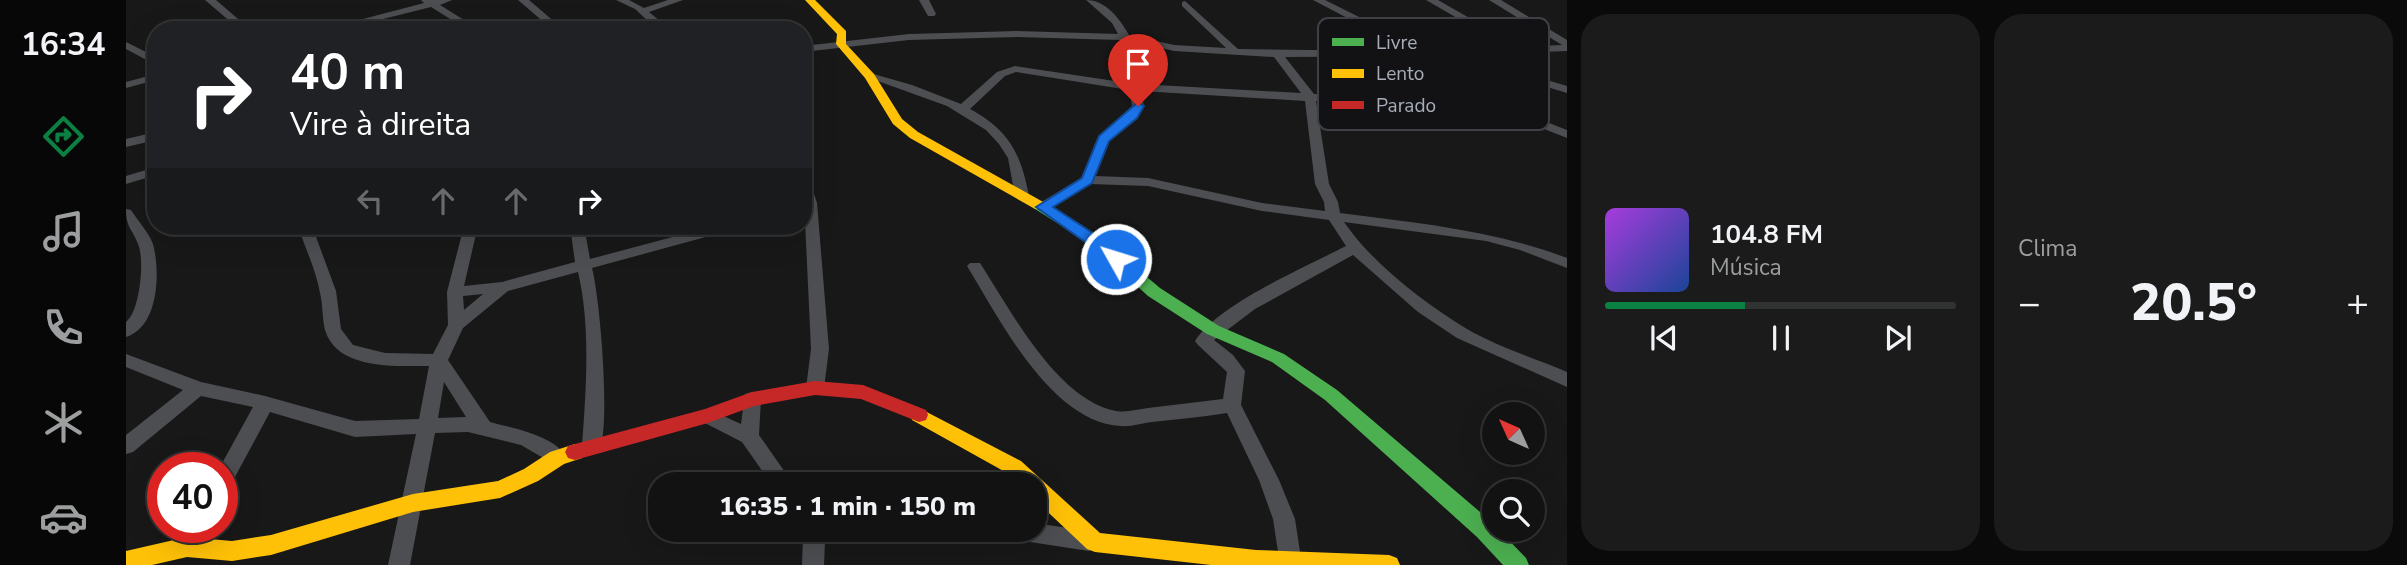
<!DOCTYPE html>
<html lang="pt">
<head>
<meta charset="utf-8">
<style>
  body { margin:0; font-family:"Nunito Sans",sans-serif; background:#1b1b1b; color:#f1f3f6; height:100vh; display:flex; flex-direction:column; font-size:26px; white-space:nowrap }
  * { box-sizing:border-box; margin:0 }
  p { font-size:23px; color:#9c9e9f }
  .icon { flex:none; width:38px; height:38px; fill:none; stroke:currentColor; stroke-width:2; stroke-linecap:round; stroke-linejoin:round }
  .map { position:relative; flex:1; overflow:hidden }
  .drawer { display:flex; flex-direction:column; gap:14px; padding:14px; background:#0a0a0a; width:840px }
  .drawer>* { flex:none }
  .hud { position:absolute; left:21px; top:21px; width:665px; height:214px; border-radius:28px; box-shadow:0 7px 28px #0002,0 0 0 2px #313232; background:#202124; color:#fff; overflow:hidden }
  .needle { width:46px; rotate:315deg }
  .tools { position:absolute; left:1356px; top:402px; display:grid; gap:14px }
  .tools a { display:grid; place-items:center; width:63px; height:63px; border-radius:50%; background:#121212; box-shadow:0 7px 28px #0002,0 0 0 2px #313232; font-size:35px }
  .speed { position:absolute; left:21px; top:452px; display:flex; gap:14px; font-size:35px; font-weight:700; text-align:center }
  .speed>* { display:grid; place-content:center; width:91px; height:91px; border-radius:50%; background:#121212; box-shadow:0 7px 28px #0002,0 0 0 2px #313232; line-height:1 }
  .speed .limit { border:10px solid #d22; background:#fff; color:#111 }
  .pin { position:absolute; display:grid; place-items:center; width:60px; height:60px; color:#fff; margin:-72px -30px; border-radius:50% 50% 50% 0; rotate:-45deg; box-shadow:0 0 7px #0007 }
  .pin .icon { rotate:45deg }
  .me { position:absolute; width:77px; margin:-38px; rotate:309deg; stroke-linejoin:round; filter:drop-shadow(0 0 5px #0008) }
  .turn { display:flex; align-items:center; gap:24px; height:147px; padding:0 28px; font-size:32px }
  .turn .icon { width:91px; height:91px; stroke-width:2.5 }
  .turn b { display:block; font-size:49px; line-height:60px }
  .lanes { display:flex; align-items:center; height:66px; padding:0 28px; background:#0003; justify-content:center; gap:35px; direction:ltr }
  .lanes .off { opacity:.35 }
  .big { font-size:52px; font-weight:800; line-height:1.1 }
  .drawer .tile { flex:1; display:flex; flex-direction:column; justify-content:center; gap:10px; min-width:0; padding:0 24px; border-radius:28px; background:#1b1b1b }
  .song { display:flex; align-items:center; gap:21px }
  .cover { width:84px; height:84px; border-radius:10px; background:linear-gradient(135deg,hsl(280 70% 55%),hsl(220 70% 35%)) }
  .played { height:7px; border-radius:4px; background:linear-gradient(90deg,#0b8043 40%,#313232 40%) }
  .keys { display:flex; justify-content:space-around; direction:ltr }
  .heat { display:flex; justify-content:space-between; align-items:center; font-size:38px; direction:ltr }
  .drawer .tiles { flex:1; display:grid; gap:14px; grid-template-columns:repeat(2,1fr) }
  .trip { position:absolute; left:522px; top:472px; width:399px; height:70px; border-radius:28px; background:#121212; box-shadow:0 7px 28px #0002,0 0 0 2px #313232; font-weight:800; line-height:70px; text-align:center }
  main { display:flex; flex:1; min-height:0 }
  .dock { display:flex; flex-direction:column; width:126px; justify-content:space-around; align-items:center; background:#070707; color:#9c9e9f }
  .dock .icon { width:49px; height:49px }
  .dock .current { color:#0b8043 }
  .dock b { font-size:32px; color:#f1f3f6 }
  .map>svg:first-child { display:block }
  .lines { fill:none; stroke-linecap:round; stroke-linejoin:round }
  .street { fill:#4c4e51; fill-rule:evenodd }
  .fast { fill:#4caf50; fill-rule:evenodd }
  .slow { fill:#ffc107; fill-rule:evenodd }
  .jam { fill:#c62828; fill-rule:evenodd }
  .route { fill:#1a73e8; stroke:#114b97; stroke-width:2 }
  .key { fill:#121214; stroke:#3f4046; stroke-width:2 }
  .key-label { font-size:19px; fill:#a8adba }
</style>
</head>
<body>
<main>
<nav class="dock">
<b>16:34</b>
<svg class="icon current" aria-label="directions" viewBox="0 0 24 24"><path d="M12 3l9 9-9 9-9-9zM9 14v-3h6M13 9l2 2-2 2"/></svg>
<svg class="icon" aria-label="music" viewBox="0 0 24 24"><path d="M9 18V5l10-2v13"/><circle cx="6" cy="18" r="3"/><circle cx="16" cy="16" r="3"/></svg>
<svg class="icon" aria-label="phone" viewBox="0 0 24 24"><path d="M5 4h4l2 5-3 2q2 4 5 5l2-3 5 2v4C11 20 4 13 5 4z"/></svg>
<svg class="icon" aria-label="climate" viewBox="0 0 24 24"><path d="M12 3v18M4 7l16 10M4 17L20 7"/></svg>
<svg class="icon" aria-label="car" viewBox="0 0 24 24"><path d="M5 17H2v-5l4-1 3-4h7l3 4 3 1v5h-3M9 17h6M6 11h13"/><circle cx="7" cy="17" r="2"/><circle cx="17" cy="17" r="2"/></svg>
</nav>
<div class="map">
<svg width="1441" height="565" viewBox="0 0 1441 565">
  <rect width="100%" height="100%" fill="#181818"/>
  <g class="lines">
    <path class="street" d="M79,0h11l35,30h-11z
      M295,0h31l-12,5 40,25h-12l-37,-23 -92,23h-18l103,-27z
      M392,0h11l35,30h-11z
      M490,0h13l15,8 24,-8h15l-34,12 17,14v4h-101l5,-3 80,-4 -15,-14z
      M793,0h10l7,14 -2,2h-6z
      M960,0c20,0 34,19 43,35l45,10 52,3 -44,-42v-4l3,-1 53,48 156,2 -37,-28 -44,-23h12l38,19 44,32 100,-4 -81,-47h12l82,47 42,-2 -73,-45h12l66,40v11l-104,4 104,31v7l-116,-35 -1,-2 -165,1 29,37 124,7 44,-4 85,33v8l-86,-34 -43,5 -122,-8 13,83 9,18 2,11c77,10 153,17 227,45v10l-47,-18 -34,-9 -142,-19c28,41 80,81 123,107 31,18 67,29 100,43v15l-110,-49 -39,-26 -65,-57 -98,54 -41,31 19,15 12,16 -4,34 38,75 16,39 7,46h-22l-7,-46 -14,-39 -32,-67c-25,4 -50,6 -75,9 -10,1 -21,5 -31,4 -70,-3 -122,-108 -154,-160l3,-3h10c30,46 77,137 136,148 11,2 22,-2 32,-3 25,-3 50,-6 75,-9l4,-27 -29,-27 -3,-4c23,-37 111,-74 151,-95l-17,-26 -67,-9 -114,-25 -58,-2 -42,26h-10l-2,-3 2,-3 43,-26 18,-42 29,-23 4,-7 -3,-16 -113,-18 -11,4 -35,33c39,21 51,45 59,87l-7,4 -7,-4 -7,-38 -9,-14 -13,-14 -39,-24 -83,-30 6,-3 42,12 49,19 36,-32 18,-6 113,17 -8,-43 -103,-3 -108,3 -106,12v-6l106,-12 108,-3 101,3 -6,-11zM1005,41l43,10 100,6 27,36 -162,-9zM1015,91l164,10 10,83 9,18 1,9 -63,-8 -114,-25 -53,-2 14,-35 28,-23 7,-12z
      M0,42l30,15v8l-30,-16z
      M30,74v6l-30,8v-6z
      M30,132v8l-30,7v-8z
      M30,167v8l-30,9v-8z
      M677,178l7,4 7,21 12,146 -5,39 -3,5 -6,2 -6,-2 -3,-5 5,-39z
      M0,209l5,1c7,11 21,26 23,38 6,28 4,79 -28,89v-15c14,-10 19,-63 12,-78 -6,-16 -12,-16 -12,-35z
      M172,226h14l24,65 5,38 12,16 32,8 48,1 15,-29 -1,-33 17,-66h56l-7,4 -37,4 -12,52 38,-4 73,-20 -5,-36h14l6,33 124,-33h23l-2,3 -143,39c8,30 19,159 7,184l-7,2 -7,-2 -3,-6c4,-56 9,-119 -4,-174l-70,19 -45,37 -15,32 42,62c22,6 66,14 77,36l-3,6 -7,2 -36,-21 -53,-13 -33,1 -25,132h-22l28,-131 -61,3 -85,-25 -41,76 -7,3v-24h-2l33,-60 -52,-11 -68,56 -7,2v-19l57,-45 -57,-23v-13l75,28 64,14 90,25 64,-2 10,-53c-34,0 -92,4 -104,-36 -3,-12 -2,-25 -5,-37 -4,-23 -15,-45 -22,-67zM357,294l-19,16 -1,-14zM318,382l22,35 -28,1z
      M626,392l7,2 2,5 -2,36 35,50h-22l-30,-43 -41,-21 -2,-5 2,-5 7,-2 33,15 4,-30z
      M908,523l55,8 8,3 3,7 -3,7 -8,3 -72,-11 -8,-3 -3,-7h28z
      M61,527h22l-14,27 -8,3 -8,-3 -3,-7z
      M674,530h80l-3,7 -8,3 -44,2 -1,23h-22l1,-29z"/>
    <path class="fast" d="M914,202l62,37 58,49 59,38 65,28 53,36 156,133 1,7h5l27,28 3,7h-26l-26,-28 -152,-137 -53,-38 -65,-28 -59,-38 -56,-51 -57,-36 -2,-3 2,-3z"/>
    <path class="slow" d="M679,0h10l31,31v13l28,30 28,45 16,13 127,71 2,3 -2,3h-10l-125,-71 -17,-14 -28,-46 -29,-34 1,-10z
      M793,408l102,53 79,72 156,17 133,5 8,3 3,7h-189l-116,-13 -8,-3 -53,-50v-14h-15l-12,-12 -95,-53 -2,-5 2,-5z
      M449,444l7,2 3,6 -3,6 -18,6 -26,17 -38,17 -87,14 -142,43 -39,6 -45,-4 -35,8h-26v-14l61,-14 45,4 39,-6 142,-41 85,-13 26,-12 26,-17z"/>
    <path class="jam" d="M689,381l48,4 63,25 2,5 -2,5 -7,2 -58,-23 -46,-4 -61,11 -46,17 -133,37 -7,-2 -3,-6 3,-6 7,-2 130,-35 47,-17z"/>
  </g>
  <path class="route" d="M1012,102l6,4 -7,12 -28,23 -17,42 -39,24 49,32 19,16 2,4 -7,5 -80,-57 46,-29 17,-42z"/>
  <rect x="1192" y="18" width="231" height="112" rx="10" class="key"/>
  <rect x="1206" y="38" width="32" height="8" fill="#4caf50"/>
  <rect x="1206" y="69" width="32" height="9" fill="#ffc107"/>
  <rect x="1206" y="101" width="32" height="8" fill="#c62828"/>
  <g class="key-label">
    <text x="1250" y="49">Livre</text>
    <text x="1250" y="80">Lento</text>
    <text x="1250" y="112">Parado</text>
  </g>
</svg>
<div class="tools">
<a><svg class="needle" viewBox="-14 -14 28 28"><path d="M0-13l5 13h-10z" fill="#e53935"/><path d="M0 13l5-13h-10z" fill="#9c9e9f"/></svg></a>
<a><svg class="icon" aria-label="search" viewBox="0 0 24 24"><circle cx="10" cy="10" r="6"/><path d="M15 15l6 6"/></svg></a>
</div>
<div class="speed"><div class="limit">40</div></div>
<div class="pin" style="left:1012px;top:106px;background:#d93025"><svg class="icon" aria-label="arrive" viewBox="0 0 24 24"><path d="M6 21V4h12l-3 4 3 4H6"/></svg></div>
<svg class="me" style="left:990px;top:259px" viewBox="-20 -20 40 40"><circle r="17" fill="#1a73e8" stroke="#fff" stroke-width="3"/><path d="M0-11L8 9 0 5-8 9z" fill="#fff"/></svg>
<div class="trip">16:35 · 1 min · 150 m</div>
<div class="hud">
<div class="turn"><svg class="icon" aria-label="right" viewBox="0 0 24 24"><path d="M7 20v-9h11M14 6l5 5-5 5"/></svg><div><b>40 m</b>Vire à direita</div></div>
<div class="lanes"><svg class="icon off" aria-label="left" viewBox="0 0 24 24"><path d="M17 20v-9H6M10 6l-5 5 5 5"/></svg><svg class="icon off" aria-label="ahead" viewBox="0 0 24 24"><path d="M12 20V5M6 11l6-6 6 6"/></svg><svg class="icon off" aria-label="ahead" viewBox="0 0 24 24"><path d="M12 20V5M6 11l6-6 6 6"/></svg><svg class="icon" aria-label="right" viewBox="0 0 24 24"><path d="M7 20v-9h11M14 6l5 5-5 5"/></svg></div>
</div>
</div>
<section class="drawer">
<div class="tiles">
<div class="tile">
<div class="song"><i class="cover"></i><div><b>104.8 FM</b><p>Música</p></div></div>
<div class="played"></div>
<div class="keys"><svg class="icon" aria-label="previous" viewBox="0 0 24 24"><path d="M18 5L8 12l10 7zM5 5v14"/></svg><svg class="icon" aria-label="pause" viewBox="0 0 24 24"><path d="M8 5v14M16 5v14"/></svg><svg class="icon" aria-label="next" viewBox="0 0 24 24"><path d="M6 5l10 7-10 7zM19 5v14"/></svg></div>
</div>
<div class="tile"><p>Clima</p>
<div class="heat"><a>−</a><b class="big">20.5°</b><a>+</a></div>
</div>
</div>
</section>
</main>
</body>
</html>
